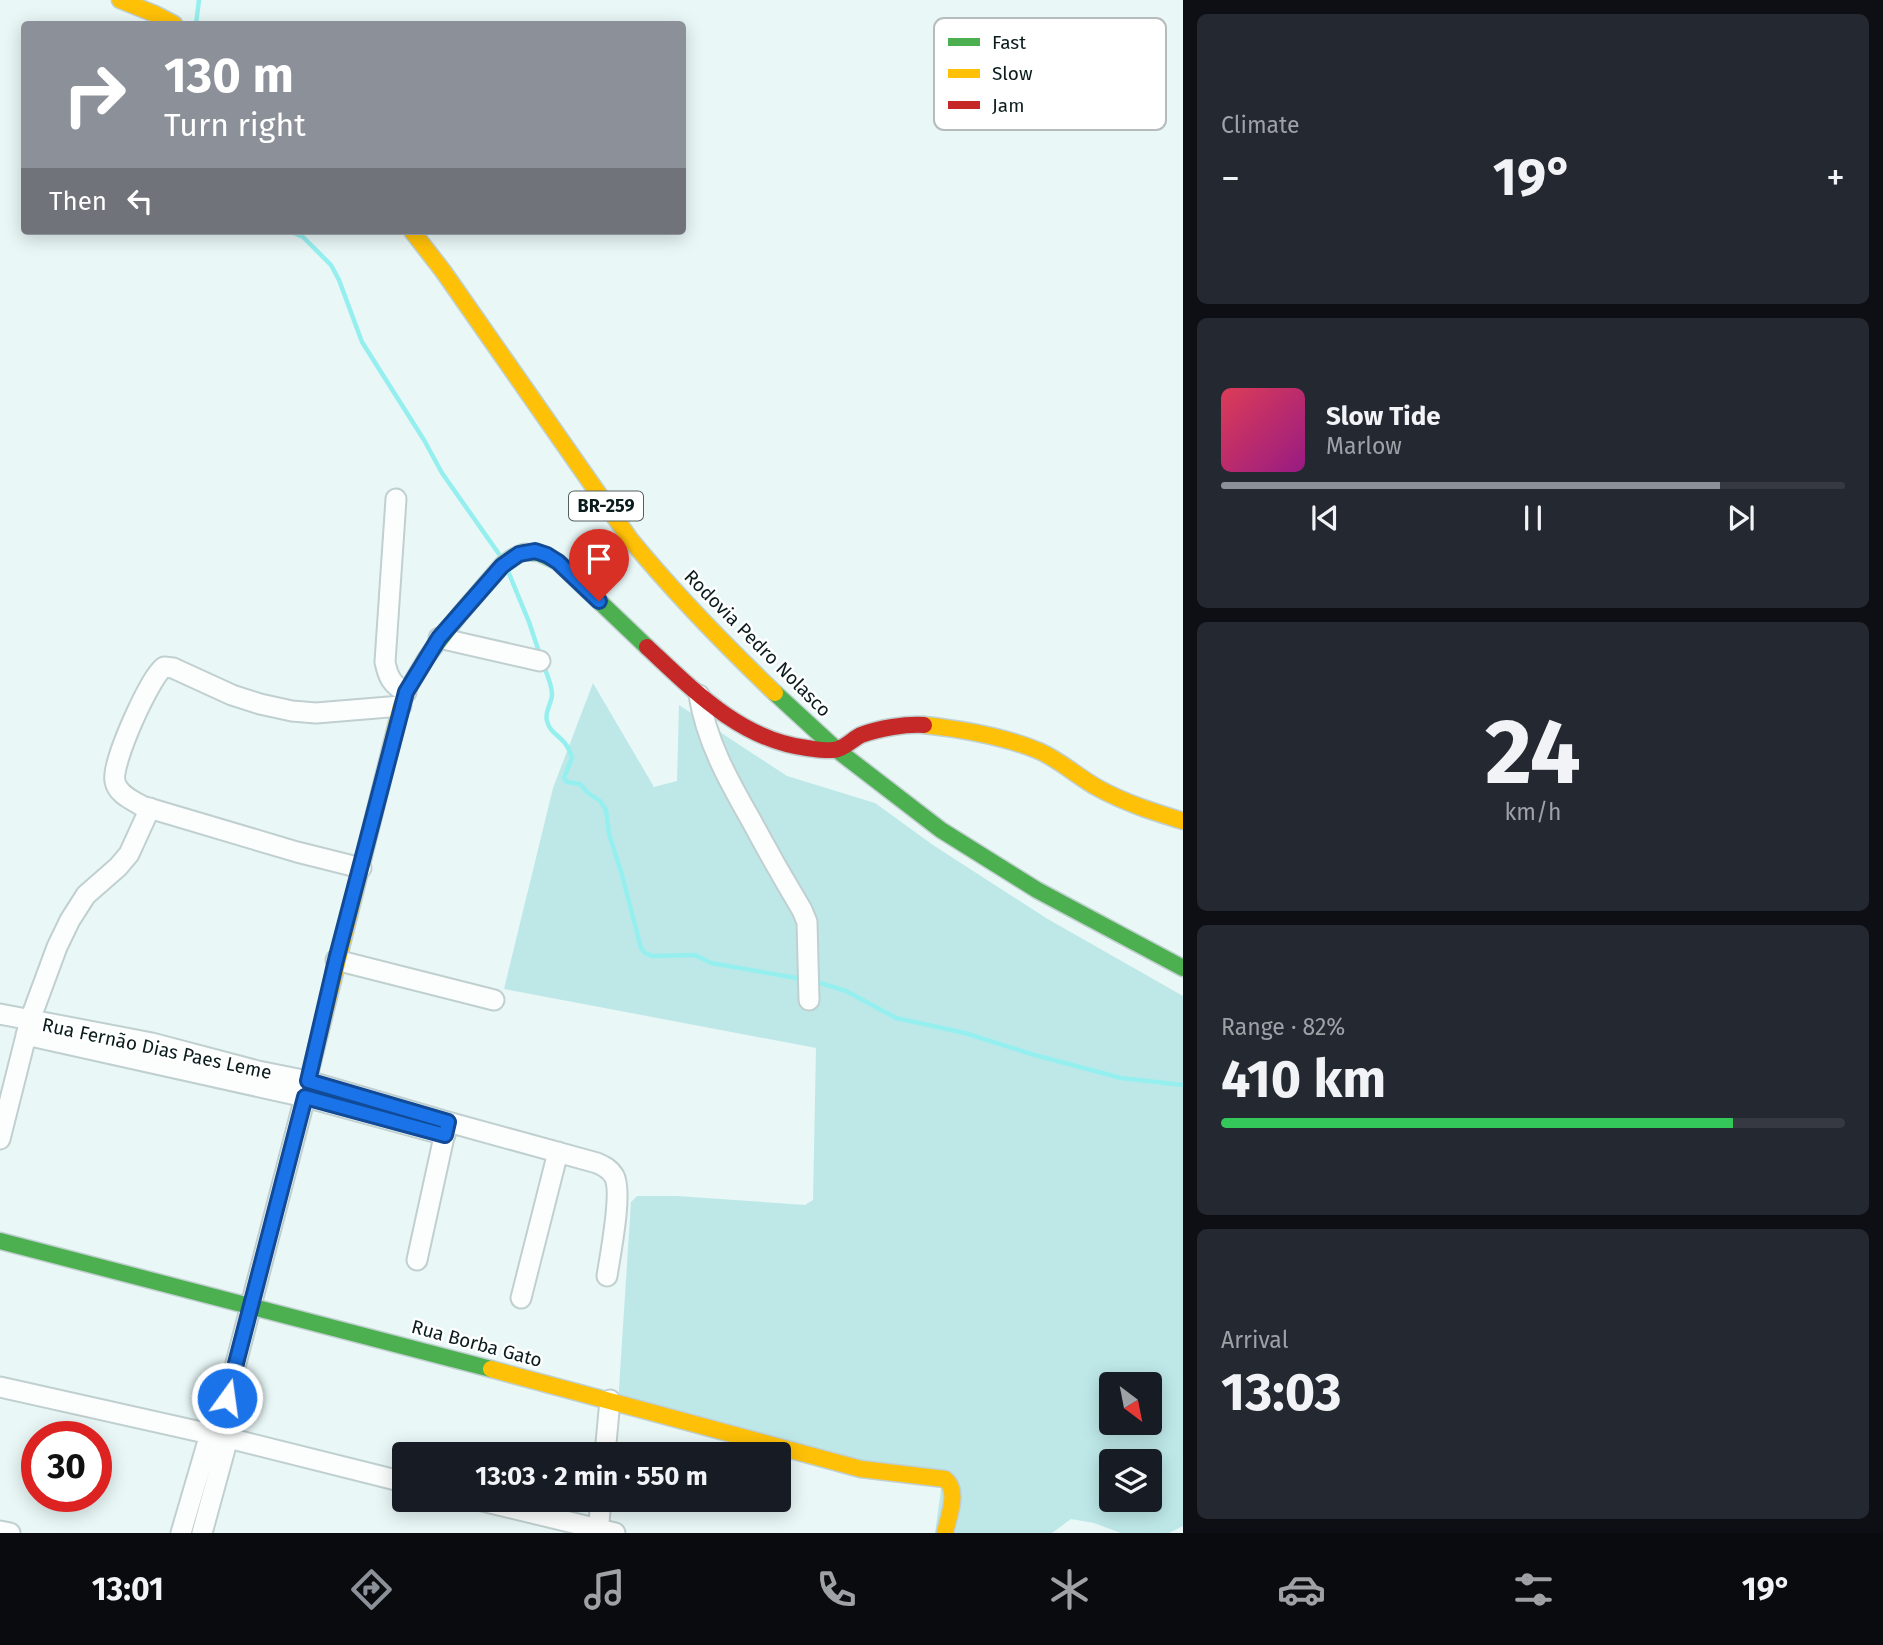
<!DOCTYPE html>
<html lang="en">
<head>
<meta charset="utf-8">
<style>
  body { margin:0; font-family:"Fira Sans",sans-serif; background:#242831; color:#f1f3f6; height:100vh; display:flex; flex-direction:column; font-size:26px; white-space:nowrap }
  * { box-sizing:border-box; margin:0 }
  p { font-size:23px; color:#9ea1a6 }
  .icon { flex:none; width:38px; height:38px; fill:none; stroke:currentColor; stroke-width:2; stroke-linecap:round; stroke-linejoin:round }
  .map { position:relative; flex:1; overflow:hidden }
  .drawer { display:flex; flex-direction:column; gap:14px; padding:14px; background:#0d0f14; width:700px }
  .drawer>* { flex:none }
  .guide { position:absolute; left:21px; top:21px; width:665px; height:214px; border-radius:7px; box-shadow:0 4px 18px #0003; background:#8c9099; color:#fff; overflow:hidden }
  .needle { width:46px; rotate:148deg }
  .tools { position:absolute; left:1099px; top:1372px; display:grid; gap:14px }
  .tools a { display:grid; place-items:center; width:63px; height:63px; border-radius:7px; background:#171b24; box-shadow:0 4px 18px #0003; font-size:35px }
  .speed { position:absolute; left:21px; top:1421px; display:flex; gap:14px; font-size:35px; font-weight:700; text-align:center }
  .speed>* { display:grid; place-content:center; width:91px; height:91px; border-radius:50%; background:#171b24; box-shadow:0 4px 18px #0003; line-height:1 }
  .speed .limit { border:10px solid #d22; background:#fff; color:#111 }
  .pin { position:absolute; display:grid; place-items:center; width:60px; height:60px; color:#fff; margin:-72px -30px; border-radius:50% 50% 50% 0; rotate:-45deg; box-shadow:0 0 7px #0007 }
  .pin .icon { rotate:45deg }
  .me { position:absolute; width:77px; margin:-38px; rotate:14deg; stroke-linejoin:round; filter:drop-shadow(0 0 5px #0008) }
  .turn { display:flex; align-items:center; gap:24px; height:147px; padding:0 28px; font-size:32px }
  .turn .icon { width:91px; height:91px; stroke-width:2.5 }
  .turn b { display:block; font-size:49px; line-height:60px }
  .then { display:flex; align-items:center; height:66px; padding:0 28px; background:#0003; gap:14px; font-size:26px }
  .big { font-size:52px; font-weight:700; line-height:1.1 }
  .drawer .card { flex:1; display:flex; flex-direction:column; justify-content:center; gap:10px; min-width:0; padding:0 24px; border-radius:10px; background:#242831 }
  .drawer .dial { align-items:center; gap:0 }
  .dial b { font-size:91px; line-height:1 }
  .song { display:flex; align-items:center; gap:21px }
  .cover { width:84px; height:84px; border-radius:10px; background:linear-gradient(135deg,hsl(350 70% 55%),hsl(310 70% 35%)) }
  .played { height:7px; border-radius:4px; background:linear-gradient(90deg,#8c9099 80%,#363941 80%) }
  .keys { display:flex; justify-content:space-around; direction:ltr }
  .heat { display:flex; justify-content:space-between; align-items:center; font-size:38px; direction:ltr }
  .charge { height:10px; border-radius:5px; background:linear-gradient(90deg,#34c759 82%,#363941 0) }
  .trip { position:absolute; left:392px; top:1442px; width:399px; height:70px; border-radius:7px; background:#171b24; box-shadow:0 4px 18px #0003; font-weight:700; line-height:70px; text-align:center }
  .menu { display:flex; height:112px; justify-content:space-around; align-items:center; background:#090b0e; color:#9ea1a6 }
  .menu .icon { width:49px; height:49px }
  .menu .selected { color:#8c9099 }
  .menu b { font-size:32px; color:#f1f3f6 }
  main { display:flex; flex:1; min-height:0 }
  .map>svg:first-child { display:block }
  .green { fill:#bee8e8; fill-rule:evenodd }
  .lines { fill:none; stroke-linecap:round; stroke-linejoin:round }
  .stream { stroke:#96efef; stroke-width:4.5 }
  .street-casing { stroke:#c0cfcf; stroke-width:23 }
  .fast-casing { stroke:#c0cfcf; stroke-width:19 }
  .slow-casing { stroke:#c0cfcf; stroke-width:19 }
  .jam-casing { stroke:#c0cfcf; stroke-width:19 }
  .street { stroke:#fcfefe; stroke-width:19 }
  .fast { stroke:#4caf50; stroke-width:16 }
  .slow { stroke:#ffc107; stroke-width:16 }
  .jam { stroke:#c62828; stroke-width:16 }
  .route-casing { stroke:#114b97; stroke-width:18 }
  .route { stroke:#1a73e8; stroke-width:12 }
  .labels { text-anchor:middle; stroke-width:5; stroke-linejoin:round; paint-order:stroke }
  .shield { fill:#fff; stroke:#546060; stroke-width:2 }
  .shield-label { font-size:18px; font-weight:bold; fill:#0b1c1c }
  .street-label { font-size:19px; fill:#0b1c1c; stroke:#fff }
  .key { fill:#fff; stroke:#b6bbbb; stroke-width:2 }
  .key-label { font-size:19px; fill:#0b1c1c }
</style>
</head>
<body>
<main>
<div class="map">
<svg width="1183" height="1533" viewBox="0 0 1183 1533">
  <rect width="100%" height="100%" fill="#e9f7f7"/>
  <path class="green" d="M593,683l61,104 23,-6 2,-76 108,71 88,27 58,42 113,73 137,78v530l-14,7h-48l-27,-10 -23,-4 -19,14h-117l7,-51 -324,-78 13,-202 6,-6h40l128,9 8,-5 3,-152 -312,-59 49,-201zM1111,1384h39v39h-39zM1111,1461h39v39h-39z"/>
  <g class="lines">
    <path class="stream" d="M196,24l3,-24
      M289,231l14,6 28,28 8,15 23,62 62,98 18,33 57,81
      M508,571l21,51 11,33
      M544,666c3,9 8,19 8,28 0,10 -8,17 -5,27 4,16 19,14 25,37l-8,20 3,4 13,2 8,9 12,8 6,9 3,24 13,41 19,73 4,5 7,3 43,-1 16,8 91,16
      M814,981l32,10 50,27 69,15 66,21 90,24 62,7"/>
    <defs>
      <path id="street" d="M396,499l-11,163c3,15 7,23 21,30
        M439,638l101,23
        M699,695c7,45 29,85 52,125 16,30 33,60 51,90l5,12 2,78
        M361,868l-64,-16 -155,-46c-10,-6 -25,-12 -27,-25 -4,-18 35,-104 49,-114l9,1 59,27 28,9 32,7 24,2 85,-7
        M336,960l158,40
        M0,1014l152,29 106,28 50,10 140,41 149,41c7,3 13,6 17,13 9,15 -4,80 -7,100
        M26,1035l279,62 140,38
        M0,1139l30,-119 27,-73 13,-27 16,-25 32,-28 11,-13 21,-46
        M417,1260l30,-137
        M521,1298l37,-146
        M0,1387l228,51 176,44
        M605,1454l5,-54
        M478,1500l137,33
        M0,1531l10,2
        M181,1533l29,-99 11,-13 84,-324
        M202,1533l26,-95 -4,-12
        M598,1533l3,-33"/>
      <path id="fast" d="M409,687l17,-29 34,-44 43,-50 10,-7 11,-5 15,1 19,9 89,85
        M775,693l62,57 104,80 96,60 146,78
        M0,1241l491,128"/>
      <path id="slow" d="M120,0l35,14 19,10
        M412,231l31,40 187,268c45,55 94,105 145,154
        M924,725c36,4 82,12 115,26 21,9 39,26 59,37 27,15 56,24 85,33
        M308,1081l93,-375 8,-19
        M491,1369l370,100 84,10c15,12 3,38 0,54"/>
      <path id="jam" d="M647,647c46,43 94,93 160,101 8,1 23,4 31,1 9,-3 15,-10 23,-14 19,-7 44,-11 63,-10"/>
    </defs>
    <use href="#street" class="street-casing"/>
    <use href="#fast" class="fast-casing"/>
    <use href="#slow" class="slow-casing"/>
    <use href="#jam" class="jam-casing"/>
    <use href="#street" class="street"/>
    <use href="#fast" class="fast"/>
    <use href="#slow" class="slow"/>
    <use href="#jam" class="jam"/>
  </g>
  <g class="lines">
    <defs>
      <path id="route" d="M227,1398l78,-301 140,38 3,-13 -140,-41 28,-121 70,-268 33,-54 63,-72 17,-12 16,-3 12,4 11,7 41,39"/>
    </defs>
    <use href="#route" class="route-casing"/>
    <use href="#route" class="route"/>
  </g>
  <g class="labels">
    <rect class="shield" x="569" y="491.5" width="74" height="29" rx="5"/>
    <g class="shield-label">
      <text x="606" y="512">BR-259</text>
    </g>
    <g class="street-label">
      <text transform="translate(758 643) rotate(45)" y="7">Rodovia Pedro Nolasco</text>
      <text transform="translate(157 1048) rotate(12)" y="7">Rua Fernão Dias Paes Leme</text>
      <text transform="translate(477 1343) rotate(15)" y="7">Rua Borba Gato</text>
    </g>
  </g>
  <rect x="934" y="18" width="232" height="112" rx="10" class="key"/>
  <rect x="948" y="38" width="32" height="8" fill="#4caf50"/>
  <rect x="948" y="69" width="32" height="9" fill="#ffc107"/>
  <rect x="948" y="101" width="32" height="8" fill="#c62828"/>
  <g class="key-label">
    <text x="992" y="49">Fast</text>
    <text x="992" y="80">Slow</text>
    <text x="992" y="112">Jam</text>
  </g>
</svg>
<div class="tools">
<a><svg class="needle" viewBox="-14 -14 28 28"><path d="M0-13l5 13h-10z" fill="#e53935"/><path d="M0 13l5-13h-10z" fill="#9ea1a6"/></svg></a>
<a><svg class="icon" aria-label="layers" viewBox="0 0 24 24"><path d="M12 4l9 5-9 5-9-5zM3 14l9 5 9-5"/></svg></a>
</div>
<div class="speed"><div class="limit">30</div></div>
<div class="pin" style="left:599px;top:601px;background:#d93025"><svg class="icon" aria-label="arrive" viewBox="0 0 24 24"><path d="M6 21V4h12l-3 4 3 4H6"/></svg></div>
<svg class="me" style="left:227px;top:1398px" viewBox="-20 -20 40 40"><circle r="17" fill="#1a73e8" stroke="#fff" stroke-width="3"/><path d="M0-11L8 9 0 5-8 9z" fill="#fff"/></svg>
<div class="trip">13:03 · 2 min · 550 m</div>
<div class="guide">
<div class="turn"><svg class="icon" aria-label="right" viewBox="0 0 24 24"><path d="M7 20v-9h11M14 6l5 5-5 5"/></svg><div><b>130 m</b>Turn right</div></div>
<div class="then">Then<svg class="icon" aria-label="left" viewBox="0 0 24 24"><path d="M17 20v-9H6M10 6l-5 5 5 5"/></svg></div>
</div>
</div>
<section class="drawer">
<div class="card"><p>Climate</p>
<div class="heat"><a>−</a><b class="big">19°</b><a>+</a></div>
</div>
<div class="card">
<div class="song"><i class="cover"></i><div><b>Slow Tide</b><p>Marlow</p></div></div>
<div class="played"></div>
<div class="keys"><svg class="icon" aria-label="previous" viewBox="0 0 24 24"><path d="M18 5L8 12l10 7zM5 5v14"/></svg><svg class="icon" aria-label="pause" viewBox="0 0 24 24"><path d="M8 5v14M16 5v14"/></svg><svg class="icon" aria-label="next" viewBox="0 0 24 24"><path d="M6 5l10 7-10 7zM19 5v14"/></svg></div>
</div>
<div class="card dial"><b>24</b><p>km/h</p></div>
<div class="card"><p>Range · 82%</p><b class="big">410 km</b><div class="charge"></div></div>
<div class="card"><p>Arrival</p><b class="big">13:03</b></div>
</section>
</main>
<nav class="menu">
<b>13:01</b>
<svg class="icon selected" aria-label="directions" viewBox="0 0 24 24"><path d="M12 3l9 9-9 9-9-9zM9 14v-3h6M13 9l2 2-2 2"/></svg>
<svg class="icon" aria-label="music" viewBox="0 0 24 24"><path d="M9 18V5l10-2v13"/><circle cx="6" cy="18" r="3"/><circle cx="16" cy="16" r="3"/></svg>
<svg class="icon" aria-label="phone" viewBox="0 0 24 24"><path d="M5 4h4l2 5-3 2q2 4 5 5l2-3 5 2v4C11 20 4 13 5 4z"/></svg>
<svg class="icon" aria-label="climate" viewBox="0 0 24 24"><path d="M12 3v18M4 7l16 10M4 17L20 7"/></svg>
<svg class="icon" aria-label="car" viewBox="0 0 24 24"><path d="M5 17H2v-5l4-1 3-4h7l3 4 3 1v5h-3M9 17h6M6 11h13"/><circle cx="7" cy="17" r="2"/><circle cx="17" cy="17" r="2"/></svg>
<svg class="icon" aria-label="filters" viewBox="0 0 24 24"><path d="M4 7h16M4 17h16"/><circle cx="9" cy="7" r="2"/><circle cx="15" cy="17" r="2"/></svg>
<b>19°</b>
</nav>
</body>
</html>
